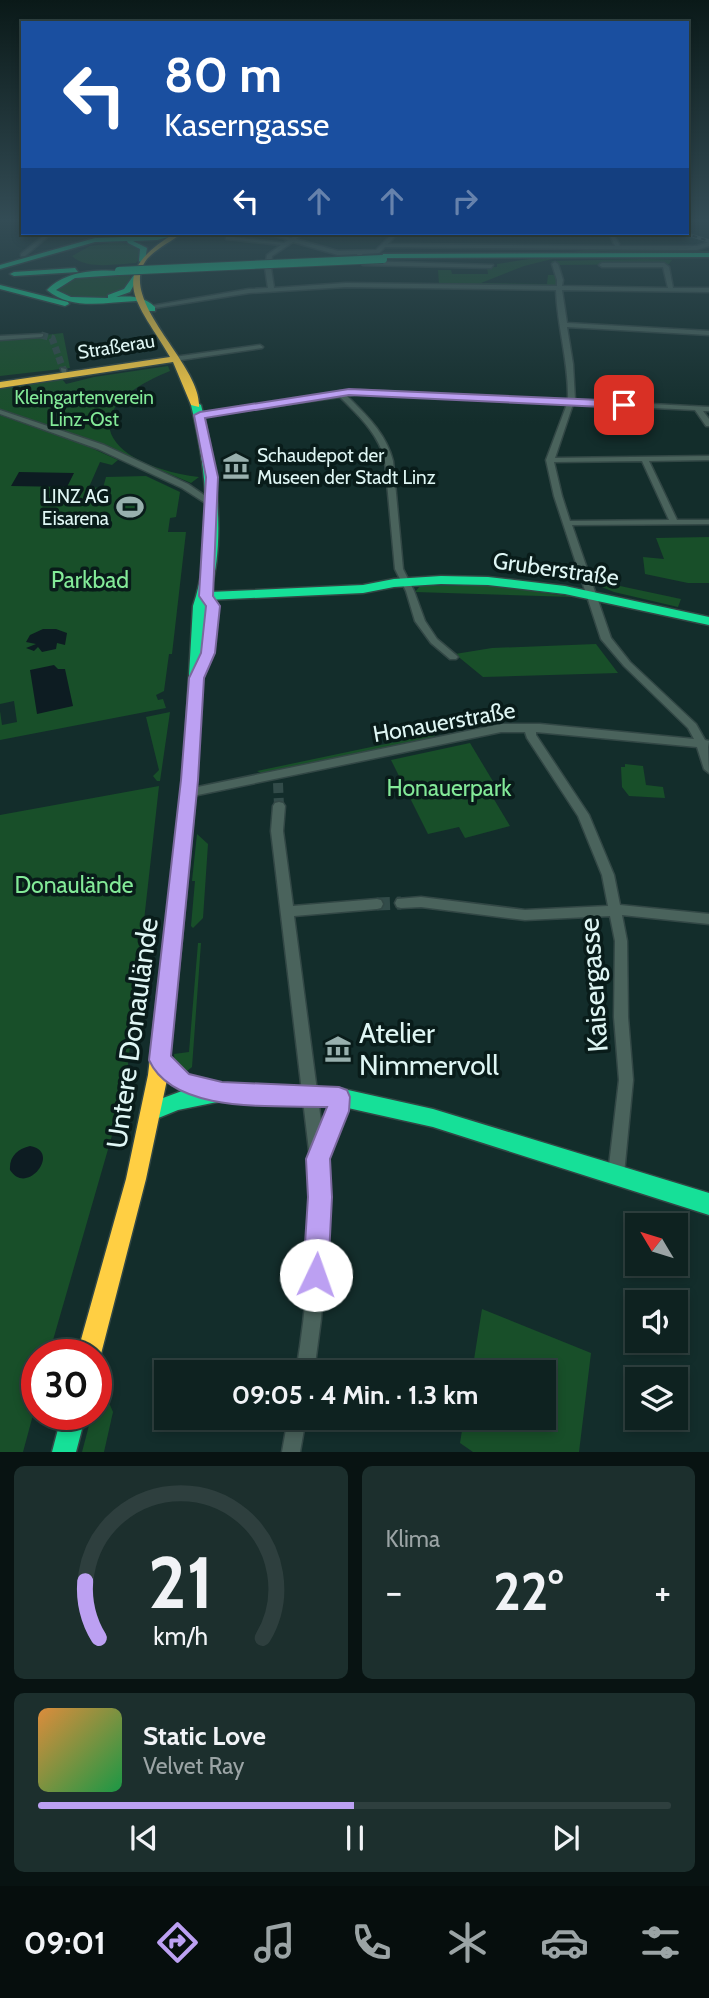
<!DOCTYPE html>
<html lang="de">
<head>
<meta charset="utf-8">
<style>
  body { margin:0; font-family:Cabin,sans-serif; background:#1c2f2d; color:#f1f3f6; height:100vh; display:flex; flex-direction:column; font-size:26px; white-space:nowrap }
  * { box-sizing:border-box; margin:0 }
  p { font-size:23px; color:#9ba4a5 }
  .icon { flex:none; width:38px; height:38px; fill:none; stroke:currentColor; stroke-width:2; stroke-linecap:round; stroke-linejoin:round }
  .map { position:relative; height:1452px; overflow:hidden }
  .details { display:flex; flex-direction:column; gap:14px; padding:14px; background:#081312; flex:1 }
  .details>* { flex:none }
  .banner { position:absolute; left:21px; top:21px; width:668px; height:214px; border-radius:0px; box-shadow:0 4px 10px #0003,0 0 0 2px #2e3f3e; background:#1a4fa0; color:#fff; overflow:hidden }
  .needle { width:46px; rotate:308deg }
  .fabs { position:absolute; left:625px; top:1213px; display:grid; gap:14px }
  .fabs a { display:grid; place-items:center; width:63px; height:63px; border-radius:0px; background:#0e2220; box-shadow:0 4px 10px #0003,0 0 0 2px #2e3f3e; font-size:35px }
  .speed { position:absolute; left:21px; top:1339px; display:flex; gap:14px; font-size:35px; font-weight:700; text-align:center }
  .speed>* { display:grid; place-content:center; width:91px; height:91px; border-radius:50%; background:#0e2220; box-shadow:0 4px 10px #0003,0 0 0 2px #2e3f3e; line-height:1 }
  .speed .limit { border:10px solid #d22; background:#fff; color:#111 }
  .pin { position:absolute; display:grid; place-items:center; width:60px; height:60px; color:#fff; margin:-30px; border-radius:14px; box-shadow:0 4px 10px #0006 }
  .me { position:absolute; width:77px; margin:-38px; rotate:3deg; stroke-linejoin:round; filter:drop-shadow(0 0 5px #0008) }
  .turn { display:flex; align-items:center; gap:24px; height:147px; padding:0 28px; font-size:32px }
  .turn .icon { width:91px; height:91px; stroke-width:2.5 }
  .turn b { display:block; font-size:49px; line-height:60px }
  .lanes { display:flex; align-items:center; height:66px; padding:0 28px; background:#0003; justify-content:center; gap:35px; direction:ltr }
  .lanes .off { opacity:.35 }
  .big { font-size:52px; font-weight:700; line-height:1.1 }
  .details .tile { flex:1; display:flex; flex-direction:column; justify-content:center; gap:10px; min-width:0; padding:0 24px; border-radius:10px; background:#1c2f2d }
  .details .dial { align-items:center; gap:0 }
  .dial svg { height:182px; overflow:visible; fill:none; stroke:#2e3f3e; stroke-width:7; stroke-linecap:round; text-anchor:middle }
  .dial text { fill:#f1f3f6; stroke:none }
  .song { display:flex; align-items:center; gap:21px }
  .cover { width:84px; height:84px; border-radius:10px; background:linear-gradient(135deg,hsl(30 70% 55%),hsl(140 70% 35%)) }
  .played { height:7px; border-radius:4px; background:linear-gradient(90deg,#bca0f2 50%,#2e3f3e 50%) }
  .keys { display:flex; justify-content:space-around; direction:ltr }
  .heat { display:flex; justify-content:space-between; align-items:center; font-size:38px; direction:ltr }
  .details .tiles { flex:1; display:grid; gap:14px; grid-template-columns:1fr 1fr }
  .tile:last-child { grid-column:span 2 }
  .trip { position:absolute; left:154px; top:1360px; width:402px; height:70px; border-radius:0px; background:#0e2220; box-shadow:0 4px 10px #0003,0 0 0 2px #2e3f3e; font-weight:700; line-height:70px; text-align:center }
  .dock { display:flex; height:112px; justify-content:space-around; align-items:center; background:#060e0d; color:#9ba4a5 }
  .dock .icon { width:49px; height:49px }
  .dock .selected { color:#bca0f2 }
  .dock b { font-size:32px; color:#f1f3f6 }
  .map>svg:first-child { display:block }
  .green { fill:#184f29 }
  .water { fill:#0d1c22 }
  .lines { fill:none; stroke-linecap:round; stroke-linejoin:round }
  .street-tunnel-far2 { stroke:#324b49; stroke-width:7; stroke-dasharray:7 3.5; stroke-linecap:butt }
  .street-tunnel-far1 { stroke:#324b49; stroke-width:10; stroke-dasharray:10 5; stroke-linecap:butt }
  .street-tunnel { stroke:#324b49; stroke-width:13; stroke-dasharray:13 7; stroke-linecap:butt }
  .street-casing { stroke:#324745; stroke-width:3 }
  .fast-casing { stroke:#324745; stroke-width:3 }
  .slow-casing { stroke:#324745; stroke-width:3 }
  .street { fill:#4a635c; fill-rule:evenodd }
  .fast { fill:#16e098; fill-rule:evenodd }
  .slow { fill:#ffcf43; fill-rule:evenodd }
  .rail-casing { stroke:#4f6462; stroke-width:3.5 }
  .rail { stroke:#091c1a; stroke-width:2; stroke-dasharray:4.5; stroke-linecap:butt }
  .fast-bridge-casing { stroke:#324745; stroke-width:10; stroke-linecap:butt }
  .fast-bridge { stroke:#16e098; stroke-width:8 }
  .route { fill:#bca0f2; stroke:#7a689d; stroke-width:2 }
  .labels { text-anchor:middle; stroke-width:7; stroke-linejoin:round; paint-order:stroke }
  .far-street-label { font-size:19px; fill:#dff6f4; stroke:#091c1a }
  .far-park-label { font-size:19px; fill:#83ea98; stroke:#091c1a }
  .far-poi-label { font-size:19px; fill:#dff6f4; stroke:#091c1a; text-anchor:start }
  .street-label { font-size:23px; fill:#dff6f4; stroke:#091c1a }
  .park-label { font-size:23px; fill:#83ea98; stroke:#091c1a }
  .near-street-label { font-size:28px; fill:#dff6f4; stroke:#091c1a }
  .near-poi-label { font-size:28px; fill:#dff6f4; stroke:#091c1a; text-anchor:start }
</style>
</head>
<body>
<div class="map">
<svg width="709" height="1452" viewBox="0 0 709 1452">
  <rect width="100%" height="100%" fill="#132d2b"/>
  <path class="green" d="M117,242l22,4 2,9 -5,8c-19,1 -50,7 -64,-7l18,-10z
    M585,247l43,1 -40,5 47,-4 74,2v3l-153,4 -32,8 -43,17 66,1 1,-9h9l-1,11 -117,-2 -1,-14h13l1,4h36l-1,-7h10v-3l89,-14z
    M645,259l64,2 -37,-1 -3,4 -113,1 -5,-4z
    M131,273c-3,32 -55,30 -75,17l2,-5 17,-7z
    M63,333l7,35 -70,8v-36z
    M168,366l2,5c-106,43 -58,95 29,106l-8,6 -100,-42 -91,-32v-22l62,-8 4,5 28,-7z
    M0,415l87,31 31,14 -6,5 -12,-3 -11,25 14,1 3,-11 40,-1 34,16 -4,25 -6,1 -2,14h18l-14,122h-3l-5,37 -8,4 2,5 5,-1 3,9 -166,32v-29l2,14 15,-3 -3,-21 -14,3z
    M709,537v46h-21l-43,-9 -2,-17 21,2 -8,-21z
    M420,586h76l78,11 -159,-5z
    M599,586h21l61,13 -3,8 -64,-15z
    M596,644l22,29 -135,4 -28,-23 37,-6z
    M170,712l-10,69h-3l-4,-5 6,-6 -13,-53z
    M433,734l2,2 -3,2 -171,35 -4,-2z
    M470,743l30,50 -8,3 18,30 -45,12 -6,-11 -31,7 -37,-74z
    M625,764l18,2 3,19 17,2 2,11 -36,-2 -7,-9 -1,-20h4z
    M159,786l-32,287 -14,59 -64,222h-12v46l-14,52h-23v-637z
    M197,834l11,10 -5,74 -10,10 -2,-2 4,-45h-3z
    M198,943h3l-9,124 -10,8 -7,-9 -1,-12 15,-2z
    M482,1309l109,44 -12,99h-106l-13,-9 4,-25h80v-46h-72z
    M100,1403l10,2 3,7 -9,40h-22l10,-38h4v-8z"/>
  <path class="water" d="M19,472l55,1 -7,14 -56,-1z
    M43,629h13l11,4 -2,12 -8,-2 -1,6 -14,3 -4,-5 -4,4 -8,-3 10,-4 -10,-2 4,-7z
    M54,665l4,4h7l8,37 -36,8 -7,-44z
    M30,1146c32,5 -3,51 -20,24 -1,-14 8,-21 20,-24z"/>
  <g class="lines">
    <path class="street-tunnel-far2" d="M41,335l11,3 11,31"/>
    <path class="street-tunnel-far1" d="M278,783l1,23"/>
    <path class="street-tunnel" d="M377,904l24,-1"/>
    <defs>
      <path id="street" d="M47,233h5l-27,23h-4v-2z
        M232,233h5l-4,4 51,6 4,-3 -21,-7h6l18,5 8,-5h5l-8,6 42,12 38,-1 17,-17h5l-10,11 227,2 -6,-13h4l7,13h77l12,-4v4l-12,4 -312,-3 -6,6 -17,1 3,7 128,4 -2,3 -128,-3 -3,-2 -3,-9 -19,1 -45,-13 -21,14 -1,12 3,20 72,-5 211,3v-6l-5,-16 3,-2 3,2 5,16 -1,6 106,2 -5,-21h-61l-3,-2 3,-2h62l5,4 4,21h36v4l-147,-2 5,33 142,8v4l-142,-8 6,37 2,36 134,7v4h-6l6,8v7h-3l-11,-16 -122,-6 -18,54 154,-2v4l-60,1 28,59h32v4l-137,1 39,113 19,24 66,62 9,16 4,1 -1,6 1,26 -5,-4 -7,-22 -161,-15v3l53,80 25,60 6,30 89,9v10l-87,-9 5,26 1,76 5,63 -9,94 -2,5 -6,3 -6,-3 -2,-5 11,-94 -5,-63 1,-76 -5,-25 -85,4 -104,-13 -20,1 -4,-1 -2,-4 2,-4 24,-2 104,13 83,-4 -6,-31 -24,-59 -51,-78 -2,-6h-24l-313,65 -4,-1 -2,-3 2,-3 4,-1 313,-65h39l154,15 -6,-11 -64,-62 -23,-27 -47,-143 -8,-36 21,-56 -207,-10 -13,2c19,19 39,37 46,65l10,108 11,22 11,30 12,18 19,16 2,2 -2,2h-6l-19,-16 -16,-22 -9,-30 -11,-22 -10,-108c-6,-27 -26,-45 -45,-64l-140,20 -3,-2 3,-2 137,-20 3,-2 3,1 17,-2 208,10c1,-38 -11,-74 -12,-110l-210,-3 -97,6 -100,16 -1,-1 3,-2 98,-17 19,-1 -3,-20 2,-13 14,-10 -55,-6v-2zM642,461l27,59 -99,1 -8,-25 -8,-34z
        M43,334v2l-2,1 -41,3v-4z
        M260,345l3,2 -1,1 -88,13 -3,-2 3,-2z
        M61,368l5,1 1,8 -5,-1z
        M0,410l104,35 84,39 29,20 -1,2h-6l-28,-18 -84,-39 -98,-35z
        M279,802l4,1 2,3 -2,25 10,75 84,-7 4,1 2,4 -2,4 -4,1 -83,7 28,213 12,-37 5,-2 5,2 2,5 -3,15 -17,46 1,54 -2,54 -4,53 -7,53h-18c12,-71 16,-141 14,-213l-39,-328 2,-25 2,-3z
        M288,1418h18l-6,34h-18z"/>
      <path id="fast" d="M173,233l7,1 -23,6 -24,1 14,7 -2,13 -3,2 -3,-2 1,-12 -12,-6 -1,-2 -32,1 -95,27v-4l95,-27 62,-2z
        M709,253v4l-326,1 -3,-2 3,-2z
        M75,268l3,4 -64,4 -4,-2 4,-2z
        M121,271l-3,4 -43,3 -19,12 15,7 37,1v-3l16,-6 12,-17 4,2 -10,18 -14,5c16,-1 27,-1 39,10v4h-6l-8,-8 -5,-2c-30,1 -64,10 -89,-11 18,-19 48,-21 74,-19z
        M0,285l68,17 1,2 -4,2 -65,-17z
        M196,402l5,3c14,54 26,133 9,187l153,-7 31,-6 47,-3 47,1 77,9 144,31v8l-144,-31 -77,-9 -47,-1 -47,3 -31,6 -156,7 -10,180 -15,158 -3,5 -6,2 -6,-2 -3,-5 19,-158 10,-174c21,-64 14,-136 -2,-201z
        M160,1051l7,3 22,21 29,9 121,4 94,21 276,84v22l-276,-88 -94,-21 -117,-5 -44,9 -27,11 -7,-2 -3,-7 3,-7 38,-14c-12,-5 -26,-20 -32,-31l3,-6z
        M62,1414h24l-10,38h-24z"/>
      <path id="slow" d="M175,233h7c-11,9 -25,15 -35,26 -32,41 55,105 52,148l-8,-2 -18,-43 -173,26v-6l170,-25c-32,-55 -66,-81 5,-124z
        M206,592l4,1 9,13 -5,47 -11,22 -5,1 -7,-4 11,-19 5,-47 -7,-10z
        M173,931l6,2 3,5 -14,137 -22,104 -45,175 -5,9v-9h-19l49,-175 22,-104 16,-137 3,-5z"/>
    </defs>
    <use href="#street" class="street-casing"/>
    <use href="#fast" class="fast-casing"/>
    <use href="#slow" class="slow-casing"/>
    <use href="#street" class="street"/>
    <use href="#fast" class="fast"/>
    <use href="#slow" class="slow"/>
    <defs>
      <path id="rail" d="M684,233l25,8"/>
    </defs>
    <use href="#rail" class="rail-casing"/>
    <use href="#rail" class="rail"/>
    <defs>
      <path id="fast-bridge" d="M119,271l264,-12"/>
    </defs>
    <use href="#fast-bridge" class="fast-bridge-casing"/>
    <use href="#fast-bridge" class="fast-bridge"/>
  </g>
  <linearGradient id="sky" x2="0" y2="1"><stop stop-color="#0a1918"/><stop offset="0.52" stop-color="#334c55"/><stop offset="1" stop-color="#334c55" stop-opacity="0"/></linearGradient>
  <rect width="709" height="423" fill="url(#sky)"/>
  <path class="route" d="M349,389l275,12 5,4 -5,3 -275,-13 -144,23 13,59 -5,119 7,10 -5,47 -11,25 -6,102 -27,276 18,18 33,8 117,5 8,3 3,7 -1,14 -19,48 2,38 -4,78 -4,9 -8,4 -9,-4 -4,-9 5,-78 -2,-38 21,-52c-51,-2 -153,8 -178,-47l32,-280 8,-102 12,-25 5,-47 -7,-10 7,-119 -12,-62 6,-3z"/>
  <defs>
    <symbol id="museum-bare" viewBox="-9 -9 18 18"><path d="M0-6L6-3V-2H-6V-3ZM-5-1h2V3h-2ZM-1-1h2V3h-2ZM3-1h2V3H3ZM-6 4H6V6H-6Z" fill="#98b0ae" stroke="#091c1a" stroke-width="2.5" paint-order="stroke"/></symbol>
    <symbol id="stadium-bare" viewBox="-9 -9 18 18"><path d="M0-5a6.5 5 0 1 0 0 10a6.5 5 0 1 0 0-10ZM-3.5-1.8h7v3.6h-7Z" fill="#98b0ae" stroke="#091c1a" stroke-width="2.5" paint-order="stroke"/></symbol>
  </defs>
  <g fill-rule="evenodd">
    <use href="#museum-bare" x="217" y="447" width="38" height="38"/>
    <use href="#stadium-bare" x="111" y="488" width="38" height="38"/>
    <use href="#museum-bare" x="319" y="1030" width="38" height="38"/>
  </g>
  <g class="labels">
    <g class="far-street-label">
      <text transform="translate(116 346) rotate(-9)" y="7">Straßerau</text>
    </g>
    <g class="far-park-label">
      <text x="84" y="404">Kleingartenverein<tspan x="84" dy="22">Linz-Ost</tspan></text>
    </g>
    <g class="far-poi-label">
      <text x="257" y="462">Schaudepot der<tspan x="257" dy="22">Museen der Stadt Linz</tspan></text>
      <text x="109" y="503" text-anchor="end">LINZ AG<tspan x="109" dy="22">Eisarena</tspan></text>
    </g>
    <g class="street-label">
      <text transform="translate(556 569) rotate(8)" y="8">Gruberstraße</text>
      <text transform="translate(444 722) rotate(-10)" y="8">Honauerstraße</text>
    </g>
    <g class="park-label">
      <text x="90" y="588">Parkbad</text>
      <text x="449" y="796">Honauerpark</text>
      <text x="74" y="893">Donaulände</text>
    </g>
    <g class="near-street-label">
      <text transform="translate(593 985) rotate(-94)" y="10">Kaisergasse</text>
      <text transform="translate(132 1033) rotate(-82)" y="10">Untere Donaulände</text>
    </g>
    <g class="near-poi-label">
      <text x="359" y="1043">Atelier<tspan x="359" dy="32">Nimmervoll</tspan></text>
    </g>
  </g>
</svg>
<div class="fabs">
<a><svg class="needle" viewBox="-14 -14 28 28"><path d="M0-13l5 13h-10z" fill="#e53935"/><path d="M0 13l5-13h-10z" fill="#9ba4a5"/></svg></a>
<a><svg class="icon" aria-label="sound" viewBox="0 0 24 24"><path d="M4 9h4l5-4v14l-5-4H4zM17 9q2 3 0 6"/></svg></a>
<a><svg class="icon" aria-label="layers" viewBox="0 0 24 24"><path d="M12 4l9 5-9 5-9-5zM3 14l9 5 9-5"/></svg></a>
</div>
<div class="speed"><div class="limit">30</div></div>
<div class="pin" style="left:624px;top:405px;background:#d93025"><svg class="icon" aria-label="arrive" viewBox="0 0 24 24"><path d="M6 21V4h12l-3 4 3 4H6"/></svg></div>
<svg class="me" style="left:316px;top:1275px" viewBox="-20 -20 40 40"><circle r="19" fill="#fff"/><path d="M0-13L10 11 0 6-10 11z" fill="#bca0f2"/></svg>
<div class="trip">09:05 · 4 Min. · 1.3 km</div>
<div class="banner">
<div class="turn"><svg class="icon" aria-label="left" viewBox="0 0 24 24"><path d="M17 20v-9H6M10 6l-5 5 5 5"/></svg><div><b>80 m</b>Kaserngasse</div></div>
<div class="lanes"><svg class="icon" aria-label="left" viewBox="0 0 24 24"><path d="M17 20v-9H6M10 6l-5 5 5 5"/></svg><svg class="icon off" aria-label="ahead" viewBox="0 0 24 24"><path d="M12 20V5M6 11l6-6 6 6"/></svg><svg class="icon off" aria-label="ahead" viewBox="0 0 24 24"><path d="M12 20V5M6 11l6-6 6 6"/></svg><svg class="icon off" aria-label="right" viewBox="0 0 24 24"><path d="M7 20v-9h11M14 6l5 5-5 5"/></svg></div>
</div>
</div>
<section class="details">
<div class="tiles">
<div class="tile dial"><svg viewBox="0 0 100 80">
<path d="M14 69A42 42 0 1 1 86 69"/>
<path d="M14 69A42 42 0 0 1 8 44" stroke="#bca0f2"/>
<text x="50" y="56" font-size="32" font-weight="700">21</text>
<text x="50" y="72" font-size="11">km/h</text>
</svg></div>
<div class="tile"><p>Klima</p>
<div class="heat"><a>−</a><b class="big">22°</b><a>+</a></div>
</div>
<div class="tile">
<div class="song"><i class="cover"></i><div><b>Static Love</b><p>Velvet Ray</p></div></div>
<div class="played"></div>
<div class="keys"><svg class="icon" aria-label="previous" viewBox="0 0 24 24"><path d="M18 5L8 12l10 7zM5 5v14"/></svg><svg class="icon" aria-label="pause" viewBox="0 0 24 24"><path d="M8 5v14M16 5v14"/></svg><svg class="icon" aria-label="next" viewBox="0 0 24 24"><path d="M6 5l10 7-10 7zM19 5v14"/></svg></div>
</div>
</div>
</section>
<nav class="dock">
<b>09:01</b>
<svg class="icon selected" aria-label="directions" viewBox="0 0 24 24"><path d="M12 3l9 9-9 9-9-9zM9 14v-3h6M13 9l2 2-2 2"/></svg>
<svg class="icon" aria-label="music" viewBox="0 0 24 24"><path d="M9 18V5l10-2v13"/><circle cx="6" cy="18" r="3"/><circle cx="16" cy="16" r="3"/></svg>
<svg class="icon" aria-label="phone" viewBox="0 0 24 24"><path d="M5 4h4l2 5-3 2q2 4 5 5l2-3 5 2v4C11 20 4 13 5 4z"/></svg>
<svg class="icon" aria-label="climate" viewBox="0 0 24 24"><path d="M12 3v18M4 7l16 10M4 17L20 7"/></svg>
<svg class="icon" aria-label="car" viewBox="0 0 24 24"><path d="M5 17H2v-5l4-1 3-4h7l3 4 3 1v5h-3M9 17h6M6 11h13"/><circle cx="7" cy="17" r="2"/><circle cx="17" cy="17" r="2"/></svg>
<svg class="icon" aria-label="filters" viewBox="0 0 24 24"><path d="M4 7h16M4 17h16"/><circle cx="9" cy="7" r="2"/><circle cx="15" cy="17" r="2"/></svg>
</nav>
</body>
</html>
